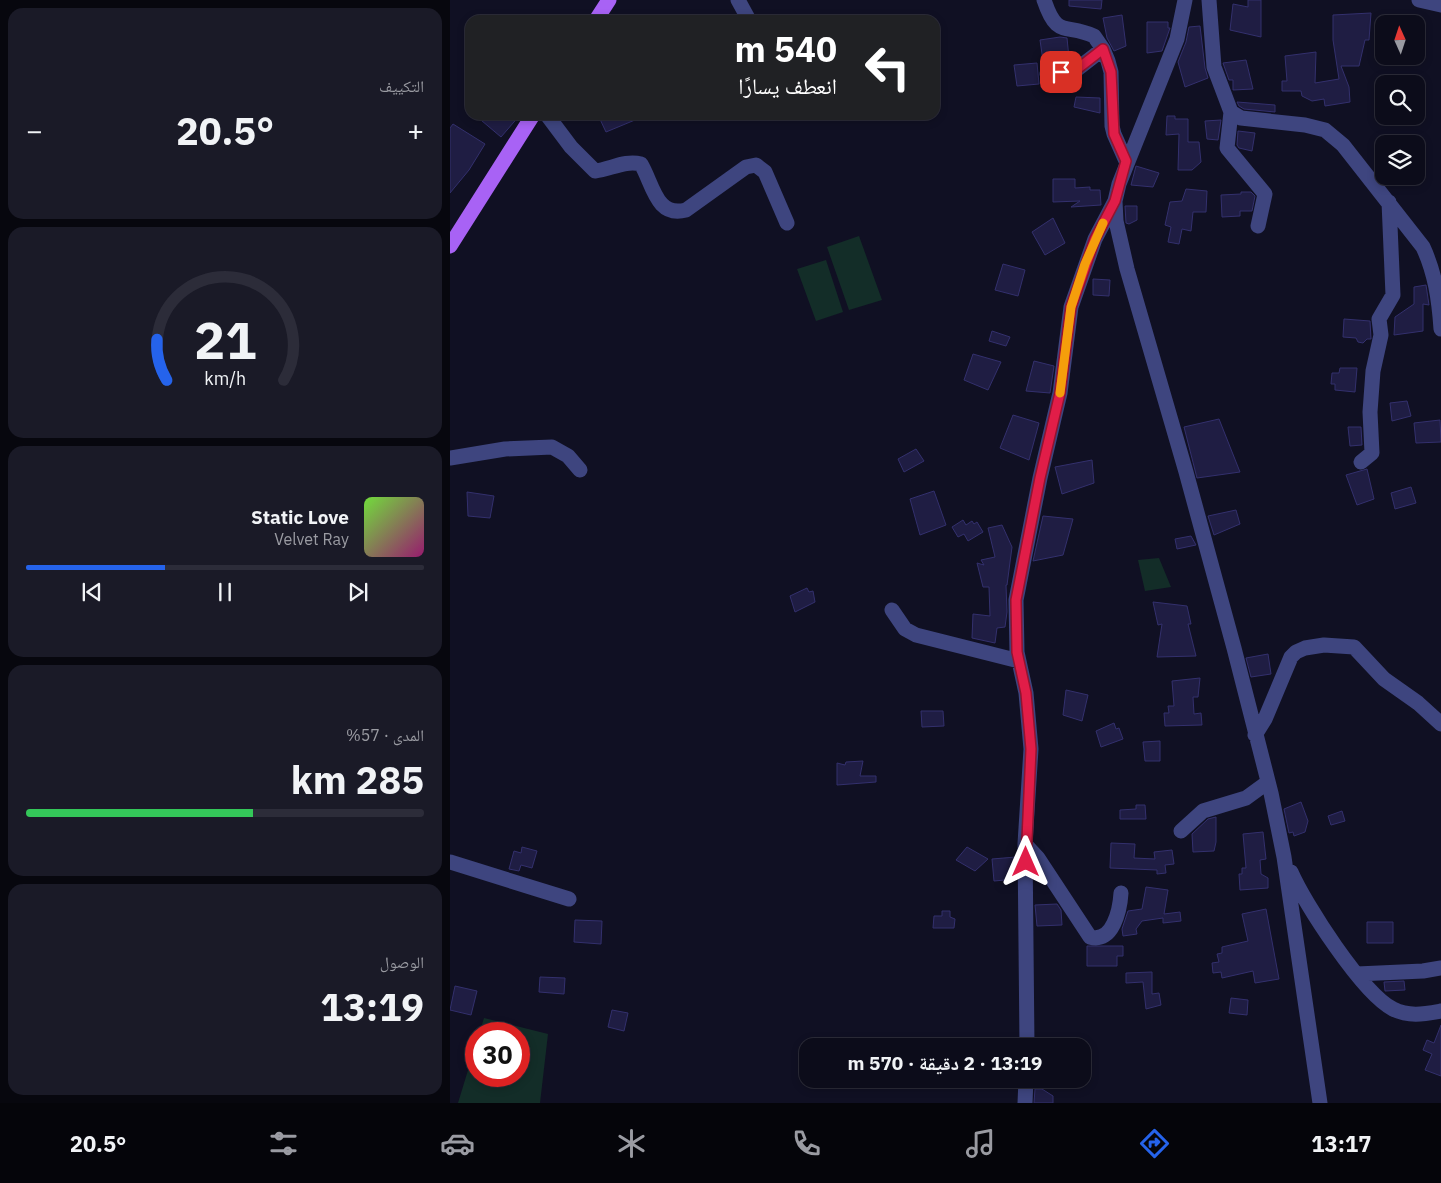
<!DOCTYPE html>
<html lang="ar">
<head>
<meta charset="utf-8">
<style>
  body { margin:0; font-family:"IBM Plex Sans","Noto Naskh Arabic",sans-serif; background:#1a1a27; color:#f1f3f6; direction:rtl; height:100vh; display:flex; flex-direction:column; font-size:19px; white-space:nowrap }
  * { box-sizing:border-box; margin:0 }
  p { font-size:16px; color:#9a9ba2 }
  .icon { flex:none; width:28px; height:28px; fill:none; stroke:currentColor; stroke-width:2; stroke-linecap:round; stroke-linejoin:round }
  .map { position:relative; flex:1; overflow:hidden; direction:ltr }
  .drawer { display:flex; flex-direction:column; gap:8px; padding:8px; background:#07070e; width:450px }
  .drawer>* { flex:none }
  .top-card { position:absolute; left:15px; top:15px; width:475px; height:105px; border-radius:15px; box-shadow:0 2px 8px #0003,0 0 0 1px #2c2c39; direction:rtl; background:#202124; color:#fff; overflow:hidden }
  .needle { width:32px; rotate:357deg }
  .buttons { position:absolute; left:925px; top:15px; display:grid; gap:10px }
  .buttons a { display:grid; place-items:center; width:50px; height:50px; border-radius:10px; background:#0c0c1a; box-shadow:0 2px 8px #0003,0 0 0 1px #2c2c39; font-size:25px }
  .speed { position:absolute; left:15px; top:1022px; display:flex; gap:10px; font-size:25px; font-weight:700; text-align:center }
  .speed>* { display:grid; place-content:center; width:65px; height:65px; border-radius:50%; background:#0c0c1a; box-shadow:0 2px 8px #0003,0 0 0 1px #2c2c39; line-height:1 }
  .speed .limit { border:8px solid #d22; background:#fff; color:#111 }
  .pin { position:absolute; display:grid; place-items:center; width:42px; height:42px; color:#fff; margin:-21px; border-radius:10px; box-shadow:0 2px 8px #0006 }
  .me { position:absolute; width:55px; margin:-28px; rotate:0deg; stroke-linejoin:round; filter:drop-shadow(0 0 4px #0008) }
  .turn { display:flex; align-items:center; gap:18px; height:105px; padding:0 20px; font-size:22px }
  .turn .icon { width:65px; height:65px; stroke-width:2.5 }
  .turn b { display:block; font-size:35px; line-height:42px }
  .big { font-size:38px; font-weight:700; line-height:1.1 }
  .drawer .tile { flex:1; display:flex; flex-direction:column; justify-content:center; gap:8px; min-width:0; padding:0 18px; border-radius:15px; background:#1a1a27 }
  .drawer .dial { align-items:center; gap:0 }
  .dial svg { height:130px; overflow:visible; fill:none; stroke:#2c2c39; stroke-width:7; stroke-linecap:round; text-anchor:middle }
  .dial text { fill:#f1f3f6; stroke:none }
  .song { display:flex; align-items:center; gap:15px }
  .cover { width:60px; height:60px; border-radius:8px; background:linear-gradient(135deg,hsl(100 70% 55%),hsl(320 70% 35%)) }
  .played { height:5px; border-radius:2px; background:linear-gradient(90deg,#2563eb 35%,#2c2c39 35%) }
  .keys { display:flex; justify-content:space-around; direction:ltr }
  .heat { display:flex; justify-content:space-between; align-items:center; font-size:28px; direction:ltr }
  .charge { height:8px; border-radius:4px; background:linear-gradient(90deg,#34c759 57%,#2c2c39 0) }
  .trip { position:absolute; left:349px; top:1038px; width:292px; height:50px; border-radius:15px; background:#0c0c1a; box-shadow:0 2px 8px #0003,0 0 0 1px #2c2c39; font-weight:700; line-height:50px; text-align:center; direction:rtl }
  .dock { display:flex; height:80px; justify-content:space-around; align-items:center; background:#05050a; color:#9a9ba2 }
  .dock .icon { width:35px; height:35px }
  .dock .current { color:#2563eb }
  .dock b { font-size:22px; color:#f1f3f6 }
  main { display:flex; flex:1; min-height:0 }
  .map>svg:first-child { display:block }
  .green { fill:#132d28 }
  .building { fill:#1f1d43; stroke:#33306d }
  .lines { fill:none; stroke-linecap:round; stroke-linejoin:round }
  .minor { stroke:#3e457f; stroke-width:15 }
  .major { stroke:#a862f5; stroke-width:15 }
  .route-casing { stroke:#92132f; stroke-width:12 }
  .route { stroke:#e11d48; stroke-width:9 }
  .slow { stroke:#f59e0b; stroke-width:9 }
</style>
</head>
<body>
<main>
<div class="map">
<svg width="991" height="1103" viewBox="0 0 991 1103">
  <rect width="100%" height="100%" fill="#101023"/>
  <path class="green" d="M409,236l23,64 -33,10 -22,-63z
    M376,260l17,52 -27,9 -19,-52z
    M709,558l12,29 -26,4 -7,-31z
    M34,1018l64,16 -8,69h-82l18,-59v32h43v-42h-40z"/>
  <path class="building" d="M619,0h33l-1,9 -32,-3z
    M798,0h13v37l-31,-7 3,-26 15,3z
    M921,13l-2,27h-4l-6,26h-18l8,21 1,15 -25,4 -1,-7 -12,2 -10,-5 -1,-5h-19v-10h5l-2,-25 31,-4 -1,31 24,-4 -6,-39v-25z
    M672,15l4,31 -12,5 -7,-13 -4,-20z
    M697,22h21v6h2l-8,23 -15,2z
    M750,26l5,42 3,10 -23,9 -7,-25 8,-20 3,-15z
    M610,37l7,1 2,20 -26,3 -3,-21z
    M796,60l7,29 -20,1v-10h-4l-6,-17z
    M587,63l2,21 -22,2 -3,-21z
    M626,97l24,1v15l-26,-6z
    M787,102l38,3v7l-31,-3 -5,-3z
    M25,115h45l-19,22z
    M148,115h49l-41,17z
    M717,116h8v3h13v23h11l2,20 -9,8h-14l1,-36 -13,1z
    M771,120l-3,20 -11,-1 -2,-18z
    M3,124l32,20 -16,26 -19,23v-65z
    M788,131l17,2 -3,18 -13,-3 -2,-3z
    M686,166l23,7 -6,14 -22,-2z
    M603,179h22v9l15,-1v3h10l1,15 -30,2 9,-6 -27,1z
    M736,189l21,2 -1,21h-13l-2,19 -9,-2 -3,15 -11,-2 3,-15 -6,-2 5,-23 12,-1z
    M791,192h10l4,4 -3,15h-12v5l-18,1 -1,-22 20,-1z
    M675,206h12v14l-8,4 -3,-1z
    M603,218l12,25 -20,12 -13,-23z
    M553,264l22,6 -7,26 -23,-6z
    M643,279l17,1 -1,16 -16,-1z
    M976,285l3,20 -6,-1v27l-29,4 1,-18 19,-13v-17z
    M894,319l26,2 1,18h-4l-4,4 -5,-1 -2,-4 -13,-1z
    M542,331l18,6 -4,9 -17,-5z
    M523,354l28,8 -13,28 -24,-10z
    M584,361l20,5 -4,27 -24,-2z
    M890,368h17l-2,24 -20,-2v-6h-4l1,-11h7z
    M957,401l4,15 -19,5 -2,-18z
    M563,415l26,8 -10,37 -29,-12z
    M769,419l21,53 -43,6 -13,-51z
    M990,420l1,22 -25,1 -2,-20z
    M898,427h13l1,18 -12,1z
    M466,449l8,12 -20,11 -6,-13z
    M642,460l2,23 -32,11 -7,-27z
    M917,469l7,30 -17,6 -11,-30z
    M961,487l5,16 -21,6 -4,-16z
    M484,491l12,34 -26,10 -10,-36z
    M17,492l27,4 -4,22 -22,-2z
    M786,510l4,14 -26,11 -6,-19z
    M593,516l30,3 -10,36 -30,6z
    M513,520l3,5 6,-4 2,3 3,-2 6,10 -15,9 -4,-7 -6,3 -6,-10z
    M552,525l10,22 -5,38h-1l1,27 -2,15 -8,1 -2,15 -23,-5 1,-24 17,2 -1,-29h-6l-6,-24 7,2 -3,-5 14,-3 -7,-29z
    M741,536l5,9 -19,4 -2,-10z
    M357,588l2,4 4,-1 2,11 -20,10 -5,-16z
    M703,602l34,4 4,18h-3l8,32 -39,1 5,-33 -4,1z
    M818,654l3,20 -20,3 -5,-19z
    M750,678l-2,19h-5l1,17 7,-1 1,12 -37,1 -1,-13h5l-1,-7h6l-2,-25z
    M616,690l22,5 -6,26 -19,-6z
    M471,711h22l1,15 -22,1z
    M664,723l2,6 3,-1 4,11 -22,8 -5,-16z
    M710,741v20h-15l-2,-19z
    M413,761l-3,15h16v6l-39,3v-22l8,2 1,-3z
    M851,802l7,19 -3,11 -11,4 -1,-4 -4,1 -5,-24z
    M686,805h9l1,14h-26v-9l16,-1z
    M892,811l3,10 -14,4 -3,-9z
    M766,817v25l-2,9 -21,1 -1,-18 16,-15z
    M813,832l3,27 -6,1 1,14 7,4v10l-28,2 -1,-16h3v-6h4l-3,-34z
    M661,843l24,1 -1,14 21,1 -1,-7 18,-2 2,14 -9,1 1,8 -9,1v-4l-47,-2z
    M72,847l15,4 -5,17 -11,-3 -2,6 -10,-2 5,-18 7,2z
    M517,847l21,12 -13,12 -19,-11z
    M566,857v22l-22,2 -2,-22z
    M696,887l22,3 -4,24 16,-2 1,9 -18,2v-5l-21,3 -6,8 1,5 -14,2 -1,-7 6,-18 14,-2z
    M607,904l4,6 1,15 -25,1 -2,-21z
    M816,909l13,70 -24,4 -2,-12 -31,7 -1,-6 -8,1 -1,-10 7,-1 -2,-8 5,-1v-6l26,-6 -6,-27z
    M492,911h8v6l5,2 -1,9h-21l1,-12h8z
    M125,920l27,1 -1,23 -27,-2z
    M917,922h26v21h-26z
    M637,946h36v10h-6v10h-30z
    M702,972v22l7,-1 2,12 -15,4 -3,-27 -17,1v-10z
    M90,977l25,1 -1,16 -25,-2z
    M954,981l1,9 -20,1 -1,-9z
    M5,986l22,5 -6,24 -21,-5z
    M781,998l17,2 -1,15 -18,-2z
    M162,1010l16,3 -4,18 -16,-4z
    M991,1025v51l-16,-6 7,-16 -9,-4 4,-10 7,3z
    M585,1089h7l11,7v7h-19z"/>
  <g class="lines">
    <path class="minor" d="M288,0l11,20
      M594,0c13,39 21,23 50,36l9,13 5,12 3,11 1,54 2,8 12,27
      M735,0l-8,39 -58,145 -4,17 1,20 11,48 59,203 48,176 37,145 13,64 36,246
      M759,0l5,67 17,45 10,6 64,7 20,5 18,15 80,102c12,26 16,52 18,82
      M969,0l22,5
      M597,74l29,-4 27,-21
      M781,112l-4,36 38,46 -7,32
      M97,115l24,32 24,24c16,-2 30,-11 46,-7 12,20 15,54 45,46l60,-43 10,-2 9,7 22,51
      M0,458l55,-9 47,-2 16,9 12,14
      M911,462l11,-9 -2,-41 3,-41 8,-36 -2,-16 14,-24 -4,-93
      M442,610l13,19 11,6 103,26
      M805,735l10,-16 26,-62 5,-5 9,-4 19,-3 30,2 30,32 34,24 23,21
      M731,831l22,-20 43,-13 22,-16
      M575,844l13,14 52,79c23,7 30,-28 31,-44
      M0,862l119,37
      M841,872c14,32 71,121 102,137 16,8 31,5 48,2
      M907,974l66,-3 18,-3
      M577,1046l-2,-202 6,-95 -5,-56 -9,-41 -1,-52 24,-122 20,-85 11,-86 24,-68 20,-38
      M575,1103l1,-24"/>
    <path class="major" d="M146,20l13,-20
      M0,246l83,-131"/>
  </g>
  <g class="lines">
    <defs>
      <path id="route" d="M576,862l5,-113 -5,-56 -9,-41 -1,-52 24,-122 20,-85 11,-86 24,-68 20,-38 11,-40 -12,-27 -3,-62 -8,-23 -27,21 -15,2"/>
    </defs>
    <use href="#route" class="route-casing"/>
    <use href="#route" class="route"/>
    <path class="slow" d="M610,393l11,-86 14,-43 18,-41"/>
  </g>
</svg>
<div class="buttons">
<a><svg class="needle" viewBox="-14 -14 28 28"><path d="M0-13l5 13h-10z" fill="#e53935"/><path d="M0 13l5-13h-10z" fill="#9a9ba2"/></svg></a>
<a><svg class="icon" aria-label="search" viewBox="0 0 24 24"><circle cx="10" cy="10" r="6"/><path d="M15 15l6 6"/></svg></a>
<a><svg class="icon" aria-label="layers" viewBox="0 0 24 24"><path d="M12 4l9 5-9 5-9-5zM3 14l9 5 9-5"/></svg></a>
</div>
<div class="speed"><div class="limit">30</div></div>
<div class="pin" style="left:611px;top:72px;background:#d93025"><svg class="icon" aria-label="arrive" viewBox="0 0 24 24"><path d="M6 21V4h12l-3 4 3 4H6"/></svg></div>
<svg class="me" style="left:576px;top:862px" viewBox="-20 -20 40 40"><path d="M0-17L14 15 0 8-14 15z" fill="#e11d48" stroke="#fff" stroke-width="4"/></svg>
<div class="trip">13:19 · 2 دقيقة · 570 m</div>
<div class="top-card">
<div class="turn"><svg class="icon" aria-label="left" viewBox="0 0 24 24"><path d="M17 20v-9H6M10 6l-5 5 5 5"/></svg><div><b>540 m</b>انعطف يسارًا</div></div>
</div>
</div>
<section class="drawer">
<div class="tile"><p>التكييف</p>
<div class="heat"><a>−</a><b class="big">20.5°</b><a>+</a></div>
</div>
<div class="tile dial"><svg viewBox="0 0 100 80">
<path d="M14 69A42 42 0 1 1 86 69"/>
<path d="M14 69A42 42 0 0 1 8 44" stroke="#2563eb"/>
<text x="50" y="56" font-size="32" font-weight="700">21</text>
<text x="50" y="72" font-size="11">km/h</text>
</svg></div>
<div class="tile">
<div class="song"><i class="cover"></i><div><b>Static Love</b><p>Velvet Ray</p></div></div>
<div class="played"></div>
<div class="keys"><svg class="icon" aria-label="previous" viewBox="0 0 24 24"><path d="M18 5L8 12l10 7zM5 5v14"/></svg><svg class="icon" aria-label="pause" viewBox="0 0 24 24"><path d="M8 5v14M16 5v14"/></svg><svg class="icon" aria-label="next" viewBox="0 0 24 24"><path d="M6 5l10 7-10 7zM19 5v14"/></svg></div>
</div>
<div class="tile"><p>المدى · 57%</p><b class="big">285 km</b><div class="charge"></div></div>
<div class="tile"><p>الوصول</p><b class="big">13:19</b></div>
</section>
</main>
<nav class="dock">
<b>13:17</b>
<svg class="icon current" aria-label="directions" viewBox="0 0 24 24"><path d="M12 3l9 9-9 9-9-9zM9 14v-3h6M13 9l2 2-2 2"/></svg>
<svg class="icon" aria-label="music" viewBox="0 0 24 24"><path d="M9 18V5l10-2v13"/><circle cx="6" cy="18" r="3"/><circle cx="16" cy="16" r="3"/></svg>
<svg class="icon" aria-label="phone" viewBox="0 0 24 24"><path d="M5 4h4l2 5-3 2q2 4 5 5l2-3 5 2v4C11 20 4 13 5 4z"/></svg>
<svg class="icon" aria-label="climate" viewBox="0 0 24 24"><path d="M12 3v18M4 7l16 10M4 17L20 7"/></svg>
<svg class="icon" aria-label="car" viewBox="0 0 24 24"><path d="M5 17H2v-5l4-1 3-4h7l3 4 3 1v5h-3M9 17h6M6 11h13"/><circle cx="7" cy="17" r="2"/><circle cx="17" cy="17" r="2"/></svg>
<svg class="icon" aria-label="filters" viewBox="0 0 24 24"><path d="M4 7h16M4 17h16"/><circle cx="9" cy="7" r="2"/><circle cx="15" cy="17" r="2"/></svg>
<b>20.5°</b>
</nav>
</body>
</html>
